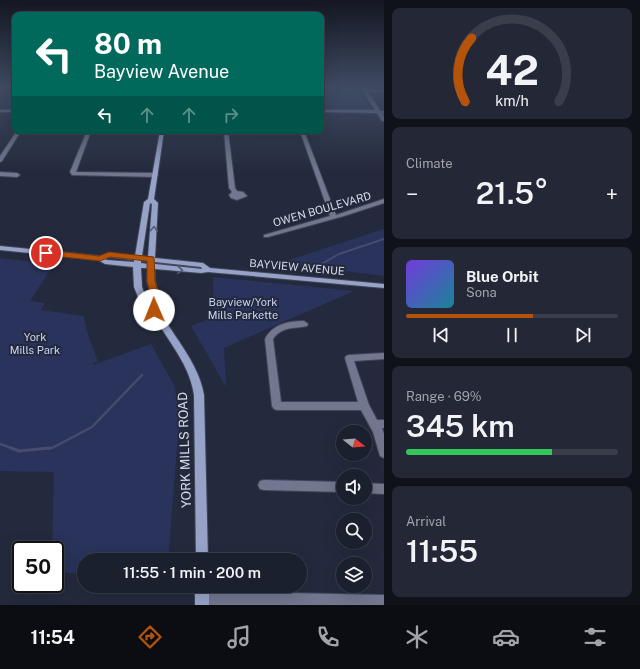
<!DOCTYPE html>
<html lang="en">
<head>
<meta charset="utf-8">
<style>
  body { margin:0; font-family:"Public Sans",sans-serif; background:#242836; color:#f1f3f6; height:100vh; display:flex; flex-direction:column; font-size:15px; white-space:nowrap }
  * { box-sizing:border-box; margin:0 }
  p { font-size:13px; color:#a0a3aa }
  .icon { flex:none; width:22px; height:22px; fill:none; stroke:currentColor; stroke-width:2; stroke-linecap:round; stroke-linejoin:round }
  .map { position:relative; flex:1; overflow:hidden }
  .details { display:flex; flex-direction:column; gap:8px; padding:8px; background:#0f1219; width:256px }
  .details>* { flex:none }
  .top-card { position:absolute; left:12px; top:12px; width:312px; height:122px; border-radius:8px; box-shadow:0 4px 16px #0002,0 0 0 1px #393e4a; background:#00695c; color:#fff; overflow:hidden }
  .needle { width:26px; rotate:107deg }
  .fabs { position:absolute; left:336px; top:425px; display:grid; gap:8px }
  .fabs a { display:grid; place-items:center; width:36px; height:36px; border-radius:50%; background:#1b202e; box-shadow:0 4px 16px #0002,0 0 0 1px #393e4a; font-size:20px }
  .speed { position:absolute; left:12px; top:541px; display:flex; gap:8px; font-size:20px; font-weight:700; text-align:center }
  .speed>* { display:grid; place-content:center; width:52px; height:52px; border-radius:50%; background:#1b202e; box-shadow:0 4px 16px #0002,0 0 0 1px #393e4a; line-height:1 }
  .speed .limit { border:2px solid #111; border-radius:6px; background:#fff; color:#111 }
  .pin { position:absolute; display:grid; place-items:center; width:34px; height:34px; color:#fff; margin:-17px; border:2px solid #fff; border-radius:50%; box-shadow:0 1px 4px #0007 }
  .me { position:absolute; width:44px; margin:-22px; rotate:359deg; stroke-linejoin:round; filter:drop-shadow(0 0 3px #0008) }
  .turn { display:flex; align-items:center; gap:14px; height:84px; padding:0 16px; font-size:18px }
  .turn .icon { width:52px; height:52px; stroke-width:2.5 }
  .turn b { display:block; font-size:28px; line-height:34px }
  .lanes { display:flex; align-items:center; height:38px; padding:0 16px; background:#0003; justify-content:center; gap:20px; direction:ltr }
  .lanes .off { opacity:.35 }
  .big { font-size:30px; font-weight:600; line-height:1.1 }
  .details .widget { flex:1; display:flex; flex-direction:column; justify-content:center; gap:6px; min-width:0; padding:0 14px; border-radius:8px; background:#242836 }
  .details .dial { align-items:center; gap:0 }
  .dial svg { height:104px; overflow:visible; fill:none; stroke:#393e4a; stroke-width:7; stroke-linecap:round; text-anchor:middle }
  .dial text { fill:#f1f3f6; stroke:none }
  .song { display:flex; align-items:center; gap:12px }
  .cover { width:48px; height:48px; border-radius:6px; background:linear-gradient(135deg,hsl(260 70% 55%),hsl(190 70% 35%)) }
  .played { height:4px; border-radius:2px; background:linear-gradient(90deg,#b45309 60%,#393e4a 60%) }
  .keys { display:flex; justify-content:space-around; direction:ltr }
  .heat { display:flex; justify-content:space-between; align-items:center; font-size:22px; direction:ltr }
  .charge { height:6px; border-radius:3px; background:linear-gradient(90deg,#34c759 69%,#393e4a 0) }
  .trip { position:absolute; left:77px; top:553px; width:230px; height:40px; border-radius:20px; background:#1b202e; box-shadow:0 4px 16px #0002,0 0 0 1px #393e4a; font-weight:600; line-height:40px; text-align:center }
  .menu { display:flex; height:64px; justify-content:space-around; align-items:center; background:#0b0d12; color:#a0a3aa }
  .menu .icon { width:28px; height:28px }
  .menu .on { color:#b45309 }
  .menu b { font-size:18px; color:#f1f3f6 }
  main { display:flex; flex:1; min-height:0 }
  .map>svg:first-child { display:block }
  .green { fill:#29335b }
  .lines { fill:none; stroke-linecap:round; stroke-linejoin:round }
  .stream-far2 { stroke:#474c6e; stroke-width:2 }
  .stream-far1 { stroke:#474c6e; stroke-width:2.5 }
  .stream { stroke:#474c6e; stroke-width:3 }
  .street-casing { stroke:#414659; stroke-width:2 }
  .secondary-casing { stroke:#414659; stroke-width:2 }
  .street { fill:#70778e; fill-rule:evenodd }
  .secondary { fill:#96a2c8; fill-rule:evenodd }
  .oneway { stroke:#525a75 }
  .route { fill:#b45309; stroke:#753606 }
  .labels { text-anchor:middle; stroke-width:4; stroke-linejoin:round; paint-order:stroke }
  .street-label { font-size:11px; fill:#d8dce9; stroke:#242a3d }
  .park-label { font-size:11px; fill:#c9d3f2; stroke:#242a3d }
  .near-street-label { font-size:13px; fill:#d8dce9; stroke:#242a3d }
</style>
</head>
<body>
<main>
<div class="map">
<svg width="384" height="605" viewBox="0 0 384 605">
  <rect width="100%" height="100%" fill="#242a3d"/>
  <path class="green" d="M321,88h37l14,21h-51z
    M384,229v47l-104,-13z
    M0,258l54,6 -24,37 15,2 -4,7 43,6 3,16 11,30 -5,1v2l58,-21 23,41 6,27 -12,148h-84v14l-29,-2v-22h-3l2,-78 -54,-1z
    M213,277l141,14 -130,57 2,39 -35,-61 23,-9z"/>
  <g class="lines">
    <path class="stream-far2" d="M318,266l21,-12 45,-15"/>
    <path class="stream-far1" d="M0,444l14,5
      M39,449l13,-1 40,-21 50,-52"/>
    <path class="stream" d="M11,448l8,3 31,-3"/>
    <defs>
      <path id="street" d="M361,88h4l1,2h18v2h-16l12,19h4v2h-2l2,3v5h-2l-5,-8 -56,-1v-2h54z
        M2,110h13v2h-15v-2z
        M17,131h4l-19,30 -2,1v-6z
        M87,131h4l-15,41 79,1 3,2 -3,2 -83,-2 -2,-3z
        M224,131h4l7,57 2,3 6,1 4,4 -10,4 -6,-2 -2,-3 3,-3 -3,-4z
        M300,131h4l32,84 48,-16v4l-40,13 -76,21h-4v-2l66,-19z
        M0,172l17,1 3,2 -3,2 -17,-1z
        M304,321l4,3 -1,2c-13,3 -25,0 -34,13l8,63h77l-13,-44 1,-2 3,-1 35,-2v6l-30,2 15,44 8,15h7v8h-2l2,6v24l-4,-2 -7,-24 -12,-22h-84l-3,-1 -2,-3 -7,-67c8,-15 23,-18 39,-18z
        M264,480l79,2v10l-79,-2 -4,-1 -2,-4 2,-4z
        M365,483l19,1v10l-19,-1z
        M202,591l182,4v10h-182l-5,-2 -2,-5 2,-5z"/>
      <path id="secondary" d="M160,131h4l-10,68 4,4 -3,55 48,5 7,5 174,16v4l-176,-16 -7,1 -46,-4v12l5,17 -4,6c15,31 42,56 48,91l4,165h-12l-2,-165c-5,-35 -31,-58 -45,-89l-8,-2 -1,-2 -6,-15 -1,-20 -28,-3 -7,-4 -98,-10v-4l100,10 9,-3 26,3 9,-54 4,-3zM150,203l2,1 -4,53 -6,-1zM109,257l25,3v2l-27,-2 -2,-1zM141,261h7v3l-7,-1zM155,262l46,5 1,2 -47,-5zM141,268h7l-1,13 5,17 -2,3 -3,-1 -5,-13z
        M195,586h14v19h-14z"/>
    </defs>
    <use href="#street" class="street-casing"/>
    <use href="#secondary" class="secondary-casing"/>
    <use href="#street" class="street"/>
    <use href="#secondary" class="secondary"/>
  </g>
  <defs><path id="oneway-chevron" d="M-2-3.5L2.5 0L-2 3.5" fill="none" stroke-width="1.6" stroke-linecap="round" stroke-linejoin="round"/></defs>
  <g class="oneway">
    <use href="#oneway-chevron" transform="translate(154 229) rotate(-86)"/>
    <use href="#oneway-chevron" transform="translate(180 270) rotate(5)"/>
  </g>
  <linearGradient id="sky" x2="0" y2="1"><stop stop-color="#141722"/><stop offset="0.51" stop-color="#3f4a62"/><stop offset="1" stop-color="#3f4a62" stop-opacity="0"/></linearGradient>
  <rect width="384" height="172" fill="url(#sky)"/>
  <path class="route" d="M46,250l53,6 10,-4 45,5 1,24 5,17 -4,6 3,6 -5,3 -3,-1 -4,-8 4,-6 -4,-17v-20l-37,-4 -10,4 -56,-6v-4z"/>
  <g class="labels">
    <g class="street-label">
      <text transform="translate(322 209) rotate(-16)" y="4">OWEN BOULEVARD</text>
      <text transform="translate(297 267) rotate(5)" y="4">BAYVIEW AVENUE</text>
    </g>
    <g class="park-label">
      <text x="243" y="306">Bayview/York<tspan x="243" dy="13">Mills Parkette</tspan></text>
      <text x="35" y="341">York<tspan x="35" dy="13">Mills Park</tspan></text>
    </g>
    <g class="near-street-label">
      <text transform="translate(184 450) rotate(-92)" y="5">YORK MILLS ROAD</text>
    </g>
  </g>
</svg>
<div class="fabs">
<a><svg class="needle" viewBox="-14 -14 28 28"><path d="M0-13l5 13h-10z" fill="#e53935"/><path d="M0 13l5-13h-10z" fill="#a0a3aa"/></svg></a>
<a><svg class="icon" aria-label="sound" viewBox="0 0 24 24"><path d="M4 9h4l5-4v14l-5-4H4zM17 9q2 3 0 6"/></svg></a>
<a><svg class="icon" aria-label="search" viewBox="0 0 24 24"><circle cx="10" cy="10" r="6"/><path d="M15 15l6 6"/></svg></a>
<a><svg class="icon" aria-label="layers" viewBox="0 0 24 24"><path d="M12 4l9 5-9 5-9-5zM3 14l9 5 9-5"/></svg></a>
</div>
<div class="speed"><div class="limit">50</div></div>
<div class="pin" style="left:46px;top:253px;background:#d93025"><svg class="icon" aria-label="arrive" viewBox="0 0 24 24"><path d="M6 21V4h12l-3 4 3 4H6"/></svg></div>
<svg class="me" style="left:154px;top:310px" viewBox="-20 -20 40 40"><circle r="19" fill="#fff"/><path d="M0-13L10 11 0 6-10 11z" fill="#b45309"/></svg>
<div class="trip">11:55 · 1 min · 200 m</div>
<div class="top-card">
<div class="turn"><svg class="icon" aria-label="left" viewBox="0 0 24 24"><path d="M17 20v-9H6M10 6l-5 5 5 5"/></svg><div><b>80 m</b>Bayview Avenue</div></div>
<div class="lanes"><svg class="icon" aria-label="left" viewBox="0 0 24 24"><path d="M17 20v-9H6M10 6l-5 5 5 5"/></svg><svg class="icon off" aria-label="ahead" viewBox="0 0 24 24"><path d="M12 20V5M6 11l6-6 6 6"/></svg><svg class="icon off" aria-label="ahead" viewBox="0 0 24 24"><path d="M12 20V5M6 11l6-6 6 6"/></svg><svg class="icon off" aria-label="right" viewBox="0 0 24 24"><path d="M7 20v-9h11M14 6l5 5-5 5"/></svg></div>
</div>
</div>
<section class="details">
<div class="widget dial"><svg viewBox="0 0 100 80">
<path d="M14 69A42 42 0 1 1 86 69"/>
<path d="M14 69A42 42 0 0 1 19 20" stroke="#b45309"/>
<text x="50" y="56" font-size="32" font-weight="700">42</text>
<text x="50" y="72" font-size="11">km/h</text>
</svg></div>
<div class="widget"><p>Climate</p>
<div class="heat"><a>−</a><b class="big">21.5°</b><a>+</a></div>
</div>
<div class="widget">
<div class="song"><i class="cover"></i><div><b>Blue Orbit</b><p>Sona</p></div></div>
<div class="played"></div>
<div class="keys"><svg class="icon" aria-label="previous" viewBox="0 0 24 24"><path d="M18 5L8 12l10 7zM5 5v14"/></svg><svg class="icon" aria-label="pause" viewBox="0 0 24 24"><path d="M8 5v14M16 5v14"/></svg><svg class="icon" aria-label="next" viewBox="0 0 24 24"><path d="M6 5l10 7-10 7zM19 5v14"/></svg></div>
</div>
<div class="widget"><p>Range · 69%</p><b class="big">345 km</b><div class="charge"></div></div>
<div class="widget"><p>Arrival</p><b class="big">11:55</b></div>
</section>
</main>
<nav class="menu">
<b>11:54</b>
<svg class="icon on" aria-label="directions" viewBox="0 0 24 24"><path d="M12 3l9 9-9 9-9-9zM9 14v-3h6M13 9l2 2-2 2"/></svg>
<svg class="icon" aria-label="music" viewBox="0 0 24 24"><path d="M9 18V5l10-2v13"/><circle cx="6" cy="18" r="3"/><circle cx="16" cy="16" r="3"/></svg>
<svg class="icon" aria-label="phone" viewBox="0 0 24 24"><path d="M5 4h4l2 5-3 2q2 4 5 5l2-3 5 2v4C11 20 4 13 5 4z"/></svg>
<svg class="icon" aria-label="climate" viewBox="0 0 24 24"><path d="M12 3v18M4 7l16 10M4 17L20 7"/></svg>
<svg class="icon" aria-label="car" viewBox="0 0 24 24"><path d="M5 17H2v-5l4-1 3-4h7l3 4 3 1v5h-3M9 17h6M6 11h13"/><circle cx="7" cy="17" r="2"/><circle cx="17" cy="17" r="2"/></svg>
<svg class="icon" aria-label="filters" viewBox="0 0 24 24"><path d="M4 7h16M4 17h16"/><circle cx="9" cy="7" r="2"/><circle cx="15" cy="17" r="2"/></svg>
</nav>
</body>
</html>
